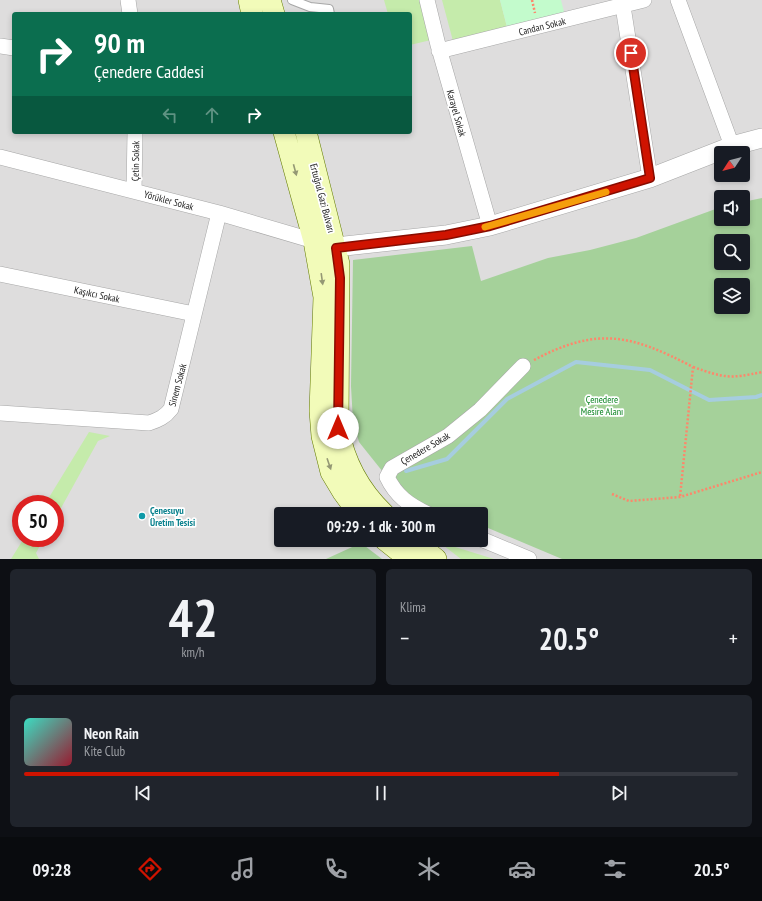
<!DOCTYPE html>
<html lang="tr">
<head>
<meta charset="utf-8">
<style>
  body { margin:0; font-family:"PT Sans Narrow",sans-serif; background:#20242c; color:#f1f3f6; height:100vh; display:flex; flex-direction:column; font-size:15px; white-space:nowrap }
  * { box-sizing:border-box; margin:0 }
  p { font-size:13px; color:#9ea1a6 }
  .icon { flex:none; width:22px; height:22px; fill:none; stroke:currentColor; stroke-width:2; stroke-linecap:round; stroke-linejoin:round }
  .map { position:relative; height:559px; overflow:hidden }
  .side { display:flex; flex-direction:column; gap:10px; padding:10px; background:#0d0f14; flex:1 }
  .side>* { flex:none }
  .banner { position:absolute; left:12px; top:12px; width:400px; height:122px; border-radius:4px; box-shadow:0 2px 6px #0003; background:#0b6e4f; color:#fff; overflow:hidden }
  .needle { width:26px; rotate:234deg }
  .controls { position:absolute; left:714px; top:146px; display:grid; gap:8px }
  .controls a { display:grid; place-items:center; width:36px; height:36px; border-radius:4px; background:#171b24; box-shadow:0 2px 6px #0003; font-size:20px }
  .speed { position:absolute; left:12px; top:495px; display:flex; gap:8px; font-size:20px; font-weight:700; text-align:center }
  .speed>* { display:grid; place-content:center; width:52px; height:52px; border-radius:50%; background:#171b24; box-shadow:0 2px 6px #0003; line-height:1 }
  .speed .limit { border:6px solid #d22; background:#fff; color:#111 }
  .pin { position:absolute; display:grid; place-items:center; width:34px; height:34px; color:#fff; margin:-17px; border:2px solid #fff; border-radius:50%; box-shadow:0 1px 4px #0007 }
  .me { position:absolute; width:44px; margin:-22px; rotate:0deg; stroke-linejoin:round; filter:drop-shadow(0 0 3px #0008) }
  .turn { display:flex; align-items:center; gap:14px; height:84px; padding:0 16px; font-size:18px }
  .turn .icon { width:52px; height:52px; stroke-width:2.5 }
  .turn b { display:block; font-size:28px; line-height:34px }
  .lanes { display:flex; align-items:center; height:38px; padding:0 16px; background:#0003; justify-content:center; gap:20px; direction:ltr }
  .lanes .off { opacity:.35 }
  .big { font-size:30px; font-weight:800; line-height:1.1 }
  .side .card { flex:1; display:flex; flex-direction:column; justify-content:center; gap:6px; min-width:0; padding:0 14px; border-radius:6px; background:#20242c }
  .side .dial { align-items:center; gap:0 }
  .dial b { font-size:52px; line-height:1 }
  .song { display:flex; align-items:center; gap:12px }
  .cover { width:48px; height:48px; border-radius:6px; background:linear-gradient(135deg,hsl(170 70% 55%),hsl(350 70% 35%)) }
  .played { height:4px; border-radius:2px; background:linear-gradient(90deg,#cf1300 75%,#363941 75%) }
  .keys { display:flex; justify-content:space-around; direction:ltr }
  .heat { display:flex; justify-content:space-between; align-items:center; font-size:22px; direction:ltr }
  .side .tiles { flex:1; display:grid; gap:10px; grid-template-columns:1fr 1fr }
  .card:last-child { grid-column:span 2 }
  .trip { position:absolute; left:274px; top:507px; width:214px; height:40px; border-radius:4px; background:#171b24; box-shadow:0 2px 6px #0003; font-weight:800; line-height:40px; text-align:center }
  .menu { display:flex; height:64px; justify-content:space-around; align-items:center; background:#090b0e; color:#9ea1a6 }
  .menu .icon { width:28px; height:28px }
  .menu .current { color:#cf1300 }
  .menu b { font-size:18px; color:#f1f3f6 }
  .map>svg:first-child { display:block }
  .residential { fill:#dedddd; fill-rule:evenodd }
  .grass { fill:#c5ebab }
  .forest { fill:#a5d19a; fill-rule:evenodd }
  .park { fill:#c3fbcc }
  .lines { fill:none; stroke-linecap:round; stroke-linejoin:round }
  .stream { stroke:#a6cddf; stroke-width:4 }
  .service-casing { stroke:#a7a7a7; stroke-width:10 }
  .minor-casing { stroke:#a7a7a7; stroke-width:16 }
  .tertiary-casing { stroke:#a7a7a7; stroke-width:20 }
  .secondary-casing { stroke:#637b02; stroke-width:22 }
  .path { stroke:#fd876b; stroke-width:2.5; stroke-dasharray:2 2; stroke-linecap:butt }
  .service { stroke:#fff; stroke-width:8 }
  .minor { stroke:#fff; stroke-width:15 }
  .tertiary { stroke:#fff; stroke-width:19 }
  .secondary { stroke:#f2fbb9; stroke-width:21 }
  .oneway { fill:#949874 }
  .route-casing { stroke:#870c00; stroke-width:10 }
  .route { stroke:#cf1300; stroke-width:7 }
  .slow { stroke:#f59e0b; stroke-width:7 }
  .culture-dot { fill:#0f9aa8; stroke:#fff; stroke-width:1.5 }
  .labels { text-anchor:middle; stroke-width:3.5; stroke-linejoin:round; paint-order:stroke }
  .street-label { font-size:10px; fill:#202020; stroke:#fff }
  .park-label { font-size:10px; fill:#09821f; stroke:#fff }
  .culture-label { font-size:10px; font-weight:bold; fill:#0d838f; stroke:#fff; text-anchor:start }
</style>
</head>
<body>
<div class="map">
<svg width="762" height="559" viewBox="0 0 762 559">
  <rect width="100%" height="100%" fill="#f1eee6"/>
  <path class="residential" d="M0,0h762v559h-762zM14,14h396v118h-396zM721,153h22v22h-22zM721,197h22v22h-22zM721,241h22v22h-22zM721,285h22v22h-22zM21,504h34v34h-34zM281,514h200v26h-200z"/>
  <path class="grass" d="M384,0h36l11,40 -21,5v-31h-22z
    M442,0h58l7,27 -54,14z
    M89,432l21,4 -12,5 -43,78v-15h-10z
    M24,538h20l-8,15 3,6h-28z
    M439,542l55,17h-33z"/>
  <path class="forest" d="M762,198v361h-200l-81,-34v-11h-32l-21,-7 -23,-13 -22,-22 -24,-30 -6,-21 -2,-35 2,-126 119,-14 9,35 67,-23 42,-8 46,-12 85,-31v12h22v-17zM721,241h22v22h-22zM721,285h22v22h-22z
    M361,543l21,16h-56z"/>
  <path class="park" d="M500,0h61l3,12 -57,15z"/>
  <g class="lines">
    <path class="stream" d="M406,471l41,-12 60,-60 69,-37 74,8 59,30 47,-3 6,-2"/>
    <defs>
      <path id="service" d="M292,0l18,7 19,2 1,5"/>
      <path id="minor" d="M128,0l2,14
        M427,0l11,45 52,181
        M622,0l28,178
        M678,0l54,146
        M0,46l14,2
        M439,51l205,-51
        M0,157l219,56 102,30
        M134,191l1,-59
        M0,274l194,40
        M0,413l149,10c9,-3 16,-6 22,-14l48,-196
        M428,514c-19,-9 -32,-18 -41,-37l5,-9 56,-32 32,-26 43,-44
        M481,539l48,20"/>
      <path id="tertiary" d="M336,247l110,-12 44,-9 160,-48 82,-32 30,-8"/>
      <path id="secondary" d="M249,0l3,14
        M270,0l4,14
        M284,132l30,109 10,56 -4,114 2,25 9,36 12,20 16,22
        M306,132l33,132 -1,164c6,34 21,62 46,86
        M385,540l24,19
        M412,540l24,19"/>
    </defs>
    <use href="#service" class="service-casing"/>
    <use href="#minor" class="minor-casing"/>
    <use href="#tertiary" class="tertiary-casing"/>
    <use href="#secondary" class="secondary-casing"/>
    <path class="path" d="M532,0l3,13
      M534,360c64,-34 98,-25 159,7l-13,130
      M693,367c32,11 36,12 69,5
      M612,494l17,7 51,-4 82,-25"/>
    <use href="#service" class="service"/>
    <use href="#minor" class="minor"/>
    <use href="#tertiary" class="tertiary"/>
    <use href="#secondary" class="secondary"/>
  </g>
  <defs><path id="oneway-solid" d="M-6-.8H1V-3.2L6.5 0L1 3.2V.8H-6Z"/></defs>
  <g class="oneway">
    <use href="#oneway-solid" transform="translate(295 170) rotate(75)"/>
    <use href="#oneway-solid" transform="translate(322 279) rotate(82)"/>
    <use href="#oneway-solid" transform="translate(329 464) rotate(71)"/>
  </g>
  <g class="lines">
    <defs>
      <path id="route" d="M338,428l2,-150 -4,-30 110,-13 44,-9 160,-48 -19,-125"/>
    </defs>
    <use href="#route" class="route-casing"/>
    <use href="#route" class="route"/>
    <path class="slow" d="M485,227l121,-35"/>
  </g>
  <circle class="culture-dot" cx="142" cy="516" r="4"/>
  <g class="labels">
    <g class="street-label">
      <text transform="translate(542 26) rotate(-14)" y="4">Candan Sokak</text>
      <text transform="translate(457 113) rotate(74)" y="4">Karayel Sokak</text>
      <text transform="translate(135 161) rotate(-89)" y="4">Çetin Sokak</text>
      <text transform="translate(323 198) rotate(75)" y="4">Ertuğrul Gazi Bulvarı</text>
      <text transform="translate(169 200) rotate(15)" y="4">Yörükler Sokak</text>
      <text transform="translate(97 294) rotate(12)" y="4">Kaşıkcı Sokak</text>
      <text transform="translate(177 385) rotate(-75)" y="4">Sinem Sokak</text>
      <text transform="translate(425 448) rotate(-30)" y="4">Çenedere Sokak</text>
    </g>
    <g class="park-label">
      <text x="602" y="403">Çenedere<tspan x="602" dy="12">Mesire Alanı</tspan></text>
    </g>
    <g class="culture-label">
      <text x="150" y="514">Çenesuyu<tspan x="150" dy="12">Üretim Tesisi</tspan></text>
    </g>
  </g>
</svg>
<div class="controls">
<a><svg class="needle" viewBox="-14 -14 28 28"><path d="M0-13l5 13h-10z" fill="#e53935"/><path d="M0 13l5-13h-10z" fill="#9ea1a6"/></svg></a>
<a><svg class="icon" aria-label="sound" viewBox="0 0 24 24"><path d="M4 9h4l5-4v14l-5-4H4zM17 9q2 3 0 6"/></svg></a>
<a><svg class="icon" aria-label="search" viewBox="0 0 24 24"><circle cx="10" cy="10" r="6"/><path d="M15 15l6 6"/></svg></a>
<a><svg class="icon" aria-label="layers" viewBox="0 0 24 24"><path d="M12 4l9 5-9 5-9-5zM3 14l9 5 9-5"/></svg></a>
</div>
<div class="speed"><div class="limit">50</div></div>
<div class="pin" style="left:631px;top:53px;background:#d93025"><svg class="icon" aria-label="arrive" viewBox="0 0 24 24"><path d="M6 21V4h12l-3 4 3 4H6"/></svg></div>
<svg class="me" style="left:338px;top:428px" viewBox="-20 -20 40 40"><circle r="19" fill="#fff"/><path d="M0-13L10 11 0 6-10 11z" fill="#cf1300"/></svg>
<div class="trip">09:29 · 1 dk · 300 m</div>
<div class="banner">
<div class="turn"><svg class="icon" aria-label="right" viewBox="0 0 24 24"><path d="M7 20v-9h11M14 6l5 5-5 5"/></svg><div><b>90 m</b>Çenedere Caddesi</div></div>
<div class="lanes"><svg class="icon off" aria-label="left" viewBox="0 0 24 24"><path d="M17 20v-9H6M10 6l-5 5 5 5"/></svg><svg class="icon off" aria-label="ahead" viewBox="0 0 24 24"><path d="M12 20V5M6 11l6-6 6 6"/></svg><svg class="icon" aria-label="right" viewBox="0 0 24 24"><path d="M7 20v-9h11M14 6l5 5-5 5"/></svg></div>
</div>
</div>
<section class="side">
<div class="tiles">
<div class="card dial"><b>42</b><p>km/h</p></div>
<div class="card"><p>Klima</p>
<div class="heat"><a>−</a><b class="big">20.5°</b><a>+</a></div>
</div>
<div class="card">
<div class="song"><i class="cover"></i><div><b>Neon Rain</b><p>Kite Club</p></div></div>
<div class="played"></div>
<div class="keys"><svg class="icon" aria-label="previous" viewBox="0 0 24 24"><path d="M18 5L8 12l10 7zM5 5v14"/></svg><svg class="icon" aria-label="pause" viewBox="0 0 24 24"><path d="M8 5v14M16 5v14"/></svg><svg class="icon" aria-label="next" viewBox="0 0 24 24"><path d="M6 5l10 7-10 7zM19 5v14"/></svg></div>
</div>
</div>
</section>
<nav class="menu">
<b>09:28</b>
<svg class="icon current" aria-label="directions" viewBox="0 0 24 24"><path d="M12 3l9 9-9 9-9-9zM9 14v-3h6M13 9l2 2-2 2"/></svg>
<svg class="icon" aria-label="music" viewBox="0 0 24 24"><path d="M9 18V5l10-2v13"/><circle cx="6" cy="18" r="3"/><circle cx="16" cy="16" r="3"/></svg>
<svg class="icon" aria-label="phone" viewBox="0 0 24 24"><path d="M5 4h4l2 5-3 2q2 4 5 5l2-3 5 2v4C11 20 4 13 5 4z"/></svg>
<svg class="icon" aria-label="climate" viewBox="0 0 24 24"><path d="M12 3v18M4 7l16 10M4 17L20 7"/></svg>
<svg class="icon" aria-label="car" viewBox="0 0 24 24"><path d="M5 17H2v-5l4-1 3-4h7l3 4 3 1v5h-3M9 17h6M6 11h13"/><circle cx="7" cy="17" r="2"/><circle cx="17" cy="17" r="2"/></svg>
<svg class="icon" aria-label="filters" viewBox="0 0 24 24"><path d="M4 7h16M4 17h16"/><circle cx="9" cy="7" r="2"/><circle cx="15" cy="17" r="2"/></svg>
<b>20.5°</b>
</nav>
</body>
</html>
